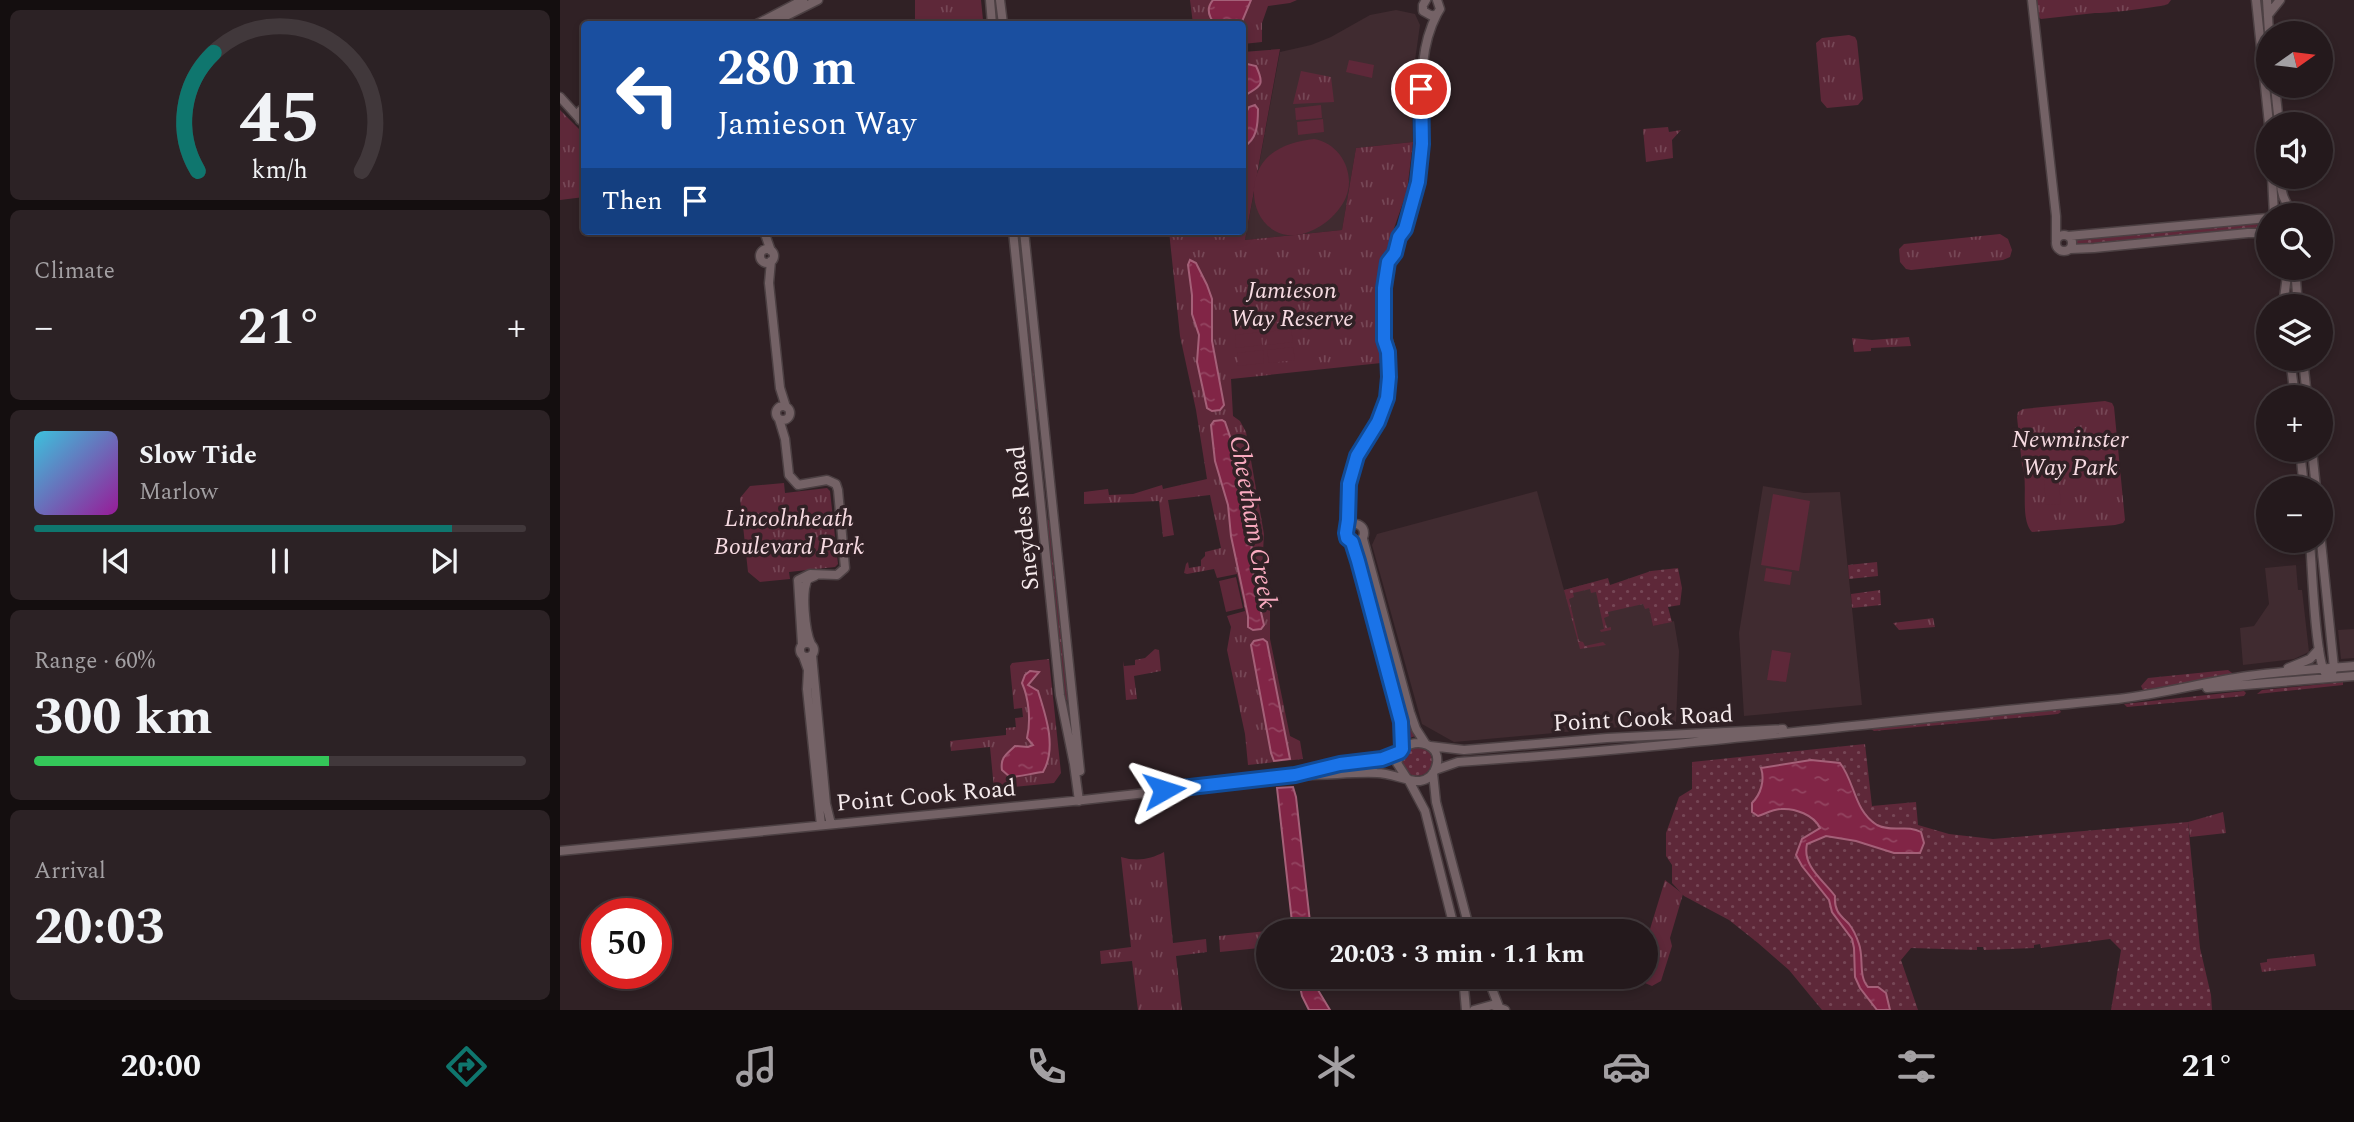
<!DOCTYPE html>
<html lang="en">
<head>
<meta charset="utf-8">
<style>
  body { margin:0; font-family:Spectral,serif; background:#2c2225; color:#f1f3f6; height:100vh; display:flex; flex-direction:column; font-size:26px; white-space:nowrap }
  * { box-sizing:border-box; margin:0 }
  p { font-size:23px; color:#a3a0a3 }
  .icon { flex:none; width:38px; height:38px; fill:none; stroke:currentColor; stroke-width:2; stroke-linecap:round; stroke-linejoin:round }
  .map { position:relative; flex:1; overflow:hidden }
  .drawer { display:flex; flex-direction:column; gap:10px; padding:10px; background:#140e0f; width:560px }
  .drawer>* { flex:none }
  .hud { position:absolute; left:21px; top:21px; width:665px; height:214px; border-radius:7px; box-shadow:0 4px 10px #0003,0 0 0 2px #41383b; background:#1a4fa0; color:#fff; overflow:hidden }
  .needle { width:46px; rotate:76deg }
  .fabs { position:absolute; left:1696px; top:21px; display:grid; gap:14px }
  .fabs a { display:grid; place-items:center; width:77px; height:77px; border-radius:50%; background:#24191c; box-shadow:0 4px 10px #0003,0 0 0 2px #41383b; font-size:35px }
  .speed { position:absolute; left:21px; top:898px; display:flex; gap:14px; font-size:35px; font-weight:700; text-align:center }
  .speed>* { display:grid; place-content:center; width:91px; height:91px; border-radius:50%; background:#24191c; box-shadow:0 4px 10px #0003,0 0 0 2px #41383b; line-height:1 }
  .speed .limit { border:10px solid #d22; background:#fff; color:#111 }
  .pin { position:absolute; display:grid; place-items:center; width:60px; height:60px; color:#fff; margin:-30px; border:4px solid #fff; border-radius:50%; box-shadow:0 2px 7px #0007 }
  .me { position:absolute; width:77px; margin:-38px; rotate:84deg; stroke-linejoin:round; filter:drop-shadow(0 0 5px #0008) }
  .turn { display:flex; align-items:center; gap:24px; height:147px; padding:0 21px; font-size:32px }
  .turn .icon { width:91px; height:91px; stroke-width:2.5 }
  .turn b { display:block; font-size:49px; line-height:60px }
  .then { display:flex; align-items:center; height:66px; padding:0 21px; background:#0003; gap:14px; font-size:26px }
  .big { font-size:52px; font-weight:700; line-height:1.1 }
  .drawer .tile { flex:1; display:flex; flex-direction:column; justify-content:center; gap:10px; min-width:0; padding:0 24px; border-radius:10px; background:#2c2225 }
  .drawer .dial { align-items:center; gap:0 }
  .dial svg { height:182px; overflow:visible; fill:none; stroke:#41383b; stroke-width:7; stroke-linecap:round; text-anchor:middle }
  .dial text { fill:#f1f3f6; stroke:none }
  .song { display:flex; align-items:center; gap:21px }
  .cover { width:84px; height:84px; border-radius:10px; background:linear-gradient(135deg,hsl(190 70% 55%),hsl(300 70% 35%)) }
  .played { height:7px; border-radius:4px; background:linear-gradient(90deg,#0f766e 85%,#41383b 85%) }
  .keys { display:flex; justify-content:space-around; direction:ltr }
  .heat { display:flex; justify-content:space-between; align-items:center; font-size:38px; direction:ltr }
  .charge { height:10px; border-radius:5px; background:linear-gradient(90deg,#34c759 60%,#41383b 0) }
  .trip { position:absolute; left:696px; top:919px; width:402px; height:70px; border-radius:35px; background:#24191c; box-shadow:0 4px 10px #0003,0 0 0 2px #41383b; font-weight:700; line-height:70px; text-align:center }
  .menu { display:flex; height:112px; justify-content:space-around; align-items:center; background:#0e0a0b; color:#a3a0a3 }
  .menu .icon { width:49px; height:49px }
  .menu .active { color:#0f766e }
  .menu b { font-size:32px; color:#f1f3f6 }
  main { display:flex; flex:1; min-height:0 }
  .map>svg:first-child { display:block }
  .built { fill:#402b30 }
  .grass { fill:url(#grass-dots) }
  .park { fill:url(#park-tufts) }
  .pitch { fill:#5e2839 }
  .water { fill:url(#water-ripples); stroke:#a46078; stroke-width:2 }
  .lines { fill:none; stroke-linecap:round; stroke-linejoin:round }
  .secondary-casing { stroke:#4c4043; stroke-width:11 }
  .secondary { stroke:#746266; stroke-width:8 }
  .route-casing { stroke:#114b97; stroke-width:18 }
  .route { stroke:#1a73e8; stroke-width:12 }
  .labels { text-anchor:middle; stroke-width:7; stroke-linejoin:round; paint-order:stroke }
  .park-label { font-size:24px; font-style:italic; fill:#f6dae1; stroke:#302125 }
  .street-label { font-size:24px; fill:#f5eaec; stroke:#302125 }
  .water-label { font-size:26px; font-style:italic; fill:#f9aabf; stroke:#302125 }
</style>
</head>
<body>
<main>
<section class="drawer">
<div class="tile dial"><svg viewBox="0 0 100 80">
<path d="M14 69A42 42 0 1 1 86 69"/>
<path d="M14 69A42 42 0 0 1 21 17" stroke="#0f766e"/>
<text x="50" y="56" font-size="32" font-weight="700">45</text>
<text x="50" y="72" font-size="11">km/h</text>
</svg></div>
<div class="tile"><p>Climate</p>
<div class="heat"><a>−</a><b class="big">21°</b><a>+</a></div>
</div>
<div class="tile">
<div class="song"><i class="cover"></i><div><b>Slow Tide</b><p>Marlow</p></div></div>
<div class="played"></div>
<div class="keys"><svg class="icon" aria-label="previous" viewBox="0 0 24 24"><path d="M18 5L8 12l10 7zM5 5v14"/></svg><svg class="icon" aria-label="pause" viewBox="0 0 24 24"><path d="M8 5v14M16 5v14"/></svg><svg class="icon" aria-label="next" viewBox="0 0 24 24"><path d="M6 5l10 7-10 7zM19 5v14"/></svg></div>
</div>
<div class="tile"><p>Range · 60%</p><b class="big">300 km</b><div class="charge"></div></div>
<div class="tile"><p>Arrival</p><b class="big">20:03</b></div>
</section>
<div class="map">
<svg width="1794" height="1010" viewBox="0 0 1794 1010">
  <defs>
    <pattern id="grass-dots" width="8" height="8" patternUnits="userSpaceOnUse" patternTransform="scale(1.75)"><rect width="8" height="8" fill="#5e2839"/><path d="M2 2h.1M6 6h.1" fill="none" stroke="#764756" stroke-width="1.8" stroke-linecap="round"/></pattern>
    <pattern id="park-tufts" width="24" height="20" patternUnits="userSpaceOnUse" patternTransform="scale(1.75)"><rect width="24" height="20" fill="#5e2839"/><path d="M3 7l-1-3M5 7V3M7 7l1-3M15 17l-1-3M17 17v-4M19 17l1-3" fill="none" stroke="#764756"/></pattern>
    <pattern id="water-ripples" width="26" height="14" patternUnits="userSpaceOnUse" patternTransform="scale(1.75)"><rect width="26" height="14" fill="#812546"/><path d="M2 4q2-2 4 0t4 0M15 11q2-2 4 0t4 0" fill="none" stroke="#934561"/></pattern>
  </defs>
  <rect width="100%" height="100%" fill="#302125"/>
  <path class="built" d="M836,10l19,4 5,11 -9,64 2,53 -57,6 -14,82 -97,10 35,-188 31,-7 20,-8 39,-22z
    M1203,486l41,7 36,-1 22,213 -118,11 -5,-83z
    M977,491l27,99 30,-8 54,20 5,24 21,-5 5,30 -3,71 -222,20 -32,-18 -50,-179 5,-11z
    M1736,565l2,25h4l7,62 -15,7 -51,6 -3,-37 14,-2 15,-22 -4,-36z
    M1794,629v29l-13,1 -3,-29z"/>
  <path class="grass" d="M1705,223v7l-174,16 -16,-1v-6l153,-15z
    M456,231h5l16,157v21h-2z
    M486,520h5l16,160v20h-2z
    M796,546h5l26,98 -4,-2z
    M1317,562l1,14 -29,3 -1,-14z
    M1118,568l4,20 -2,17 -12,2 4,15 -19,4 -4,-18 -4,1 -2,-5 -35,8 1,4 -5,2 3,10 4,-1v3l-10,2 -1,-2 4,-1 -8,-37 -5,1 -1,-4 -17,4 1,4 -5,2 10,42 4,1 2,4 18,-4 3,3 -26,4 -16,-59 44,-12 2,7 41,-14z
    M1320,590l1,15 -29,3 -1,-14z
    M829,654l27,82 -11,3z
    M1668,670l7,5 -86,16 -6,-1 -2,-4 7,-8z
    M1783,682v3l-86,9 5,-4z
    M1684,691l2,2 -2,3 -117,11 -3,-3z
    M1499,709l2,3 -3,2 -184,17 -3,-2 1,-3z
    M1305,744l7,62 44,-4 2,23 31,9 44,5 195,-17 12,126 11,47 1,15h-101l10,-60 -11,-11 -69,9 -1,-4 -6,1v3l-50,2 -1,-3h-6v3l-66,-2 -10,12 17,50h-96l-33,-40 -31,-27 -29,-23 -45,-24 -12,-13v-18l-6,-9v-23l13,-36 13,-8v-27z
    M842 761a15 15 0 1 1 30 0a15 15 0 1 1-30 0Z"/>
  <path class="park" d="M355,0h66l2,20 -68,4z
    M630,0h107l-7,3 -22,3 -6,17v19l-19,2 -1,-20h-49z
    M1476,0h135c-1,1 -2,3 -3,4 -5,3 -66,10 -73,9l-54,6 -4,-3z
    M1289,35l6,2 2,4 6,58 -5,6 -31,3 -6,-7 -5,-58 6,-5z
    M720,49l-35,191 97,-10 14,-82 57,-6 -6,49 -25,72 -5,24 -1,24 5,52 -150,16 2,37 7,5 6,11 18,102 -2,36 8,36v33l20,97 10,5 3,18 -55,6 -3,-31 -18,-84 4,-23 -4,-11 18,-5 -8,-37 -20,4 -3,-9 -27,5 -3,-1 2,-9 2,-2 1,6 12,-2v-6l4,-4v-4l16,-4 -11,-53 -42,5 6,35 -11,2 -4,-36 -75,3v-12l24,-3 1,6 24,-1 29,-9 1,4 44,-10 -11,-69 -16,-74 -11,-105h73l1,-179z
    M741,71l30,6 3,25 -41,2z
    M0,110l24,24v63l-24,3z
    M1108,127l1,5 12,-2 -9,10 1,18 -27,4 -3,-33z
    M1440,234l8,5 4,11 -2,7 -7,3 -92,10 -5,-1 -6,-7 -1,-13 5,-5z
    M1349,337l2,9 -40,2v3l-17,1 -2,-14 20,2z
    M1545,401l7,2 2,4 11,113 -2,3 -8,2 -83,7c-13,-13 -3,-51 -10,-67l-5,-48 1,-5 5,-3z
    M224,483l1,10 42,-5 3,3 8,73 -3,3 -46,5 1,7 -30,3 -12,-10 -8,-74 10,-12z
    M1373,618l2,9 -36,3 -6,-7z
    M595,649l4,1 2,21 -27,5 3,23 -11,1 -3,-39 1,5 11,-1v-5l10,-2z
    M489,659l12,114 -7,10 -60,6 -4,-42 -39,4 -1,-10 56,-6v-7l10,-1 -1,-9 8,-1 -1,-9 -8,1 -4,-43 2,-3z
    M1663,812l3,21 -36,4 -2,-15z
    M604,852l9,91 33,-4 1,13 -31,4 6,54h-44l-6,-49 -31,3 -1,-13 31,-4 -10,-90c16,5 30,2 43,-5z
    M1105,880l18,14 -13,44 2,8 -11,35 -9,5 -19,-8 1,-1 13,-1v-37z
    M718,930l-9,1v16l-49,5 -1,-16z
    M1754,954l2,12 -54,6 -2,-9 7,-1v-3z"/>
  <path class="pitch" d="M789,60l25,5 -2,13 -26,-6z
    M761,105l1,13 -26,2 -1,-12z
    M763,119l1,13 -26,3 -1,-13z
    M754,139c26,4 42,34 32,58 -10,25 -46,48 -71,34 -23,-13 -27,-46 -13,-67 11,-17 34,-23 52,-25z
    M731,329l2,13 -26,3 -1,-13z
    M701,332l1,13 -26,3 -1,-13z
    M733,347l2,13 -26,3 -2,-13z
    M703,350l1,13 -26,3 -1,-13z
    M1497,466l4,38 -15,1 -3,-37z
    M1213,494l37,7 -11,70 -38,-6z
    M1206,568l26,4 -2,13 -26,-4z
    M676,577l7,31 -17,4 -7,-31z
    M1212,650l19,3 -5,29 -19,-2z"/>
  <path class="water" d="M653,0h38l-10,24h-26c-6,-7 -9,-16 -2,-24z
    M683,63l13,3c11,23 1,20 -13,31z
    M695,105l3,4c0,16 -1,31 -15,38v-29l6,-11z
    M630,260l6,3 11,22 5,14v42l12,64 -4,5 -8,1 -5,-3 -10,-46 2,-27 -7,-21v-19l-4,-30z
    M662,420l3,2 11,32 1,19 7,30 6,8 2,7 2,13 -3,20v13l4,16 7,15 1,6 -3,7 4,17 -3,4 -8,1 -5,-3v-11l-17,-80 -3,-31 -13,-44 -4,-36 3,-4z
    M703,639l4,3 23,117 -16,2 -3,-8 -20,-108 3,-4z
    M470,671l9,1 -11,13 10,6c8,25 19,57 5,81 -11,1 -22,5 -33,5l-8,-7c-2,-13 5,-16 13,-24l13,1 5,-2 -6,-7c4,-17 2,-39 -5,-55l3,-8z
    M1251,760l29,3c15,19 14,48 37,62 15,8 30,-1 44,7l3,11 -4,10h-26l-38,-12 -30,-5 -19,8c-5,22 16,36 28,52 -1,15 5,19 14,28 4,5 8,14 10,20 5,14 -1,32 9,43h10l8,6 4,17h-13l-17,-22 -5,-11 -1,-29 -2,-9 -20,-27 -3,-12 -27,-34 -6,-11 6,-16 18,-11c-6,-13 -25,-20 -39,-19 -8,0 -16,5 -23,7l-6,-4v-9c9,-9 13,-23 9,-35z
    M733,787l3,10 15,134h-18l-16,-143z
    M738,977h18l2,13 12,20h-21l-7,-14z"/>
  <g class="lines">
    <defs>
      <path id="secondary" d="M430,0l2,24
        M440,0l3,24
        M866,0l-3,5v6l9,5 5,-2 3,-5 -3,-9
        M1472,0l24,216v24
        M1696,0l13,124
        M1707,0l2,33
        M1708,15l12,-15
        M197,24l46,-24
        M210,24l48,-24
        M1715,86l4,38
        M0,97l19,21
        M24,108l-4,3v9l4,2
        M1712,177l2,38
        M1721,177c-1,15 3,25 13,37
        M204,231l7,20
        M453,231l47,464 14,69 5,37
        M464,231l56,540
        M844,234c3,-23 14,-45 17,-69 6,-50 -9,-103 16,-151
        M1496 243a8 8 0 1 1 16 0a8 8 0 1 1-16 0Z
        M1508,236l200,-18
        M1510,249l24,-1 154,-15h20
        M200 256a7 7 0 1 1 14 0a7 7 0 1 1-14 0Z
        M211,261l-2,22 11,105 6,19
        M1735,268l3,38
        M1723,306l5,-38
        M1730,359l5,38
        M1743,359l4,38
        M216 413a7 7 0 1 1 14 0a7 7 0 1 1-14 0Z
        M219,419l6,20 4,36 9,10 29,-5 9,4 2,6 7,78 -8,7 -27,-1 -12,6 4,64
        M1740,450l4,38
        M1752,450l4,38
        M786 533a9 9 0 1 1 18 0a9 9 0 1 1-18 0Z
        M788,528l1,-44 5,-19 7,-18 17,-25 9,-24 4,-46 -6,-23 -1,-41 4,-26 7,-9 3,-13 7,-11
        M1760,532l14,136 -2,4
        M803,539l47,173 6,17 9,14
        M1750,541c2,25 5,115 15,132
        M791,542l50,180 1,27
        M240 650a7 7 0 1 1 14 0a7 7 0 1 1-14 0Z
        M251,644c-6,-13 -10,-53 -3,-65l7,-3
        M252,655l14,149 5,20
        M243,656l5,14 -1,19 14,136
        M1728,668l22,-9 9,-10
        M1647,688l147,-12
        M870,746l34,4 143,-12 176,-9
        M875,770l23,-8c220,-15 440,-42 660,-63 44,-5 87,-17 130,-23 35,-5 71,-7 106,-10
        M873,773l3,29 34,129
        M746,775c24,0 48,-3 71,-2 13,0 33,9 43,8 7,-1 14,-6 16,-14 7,-22 -19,-31 -34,-18l-5,14 9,14
        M848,779l17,32 30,120
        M0,851l523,-51 180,-20 32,-5 45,-11 42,-5 18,-7
        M903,976l3,34
        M927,976l12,31
        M914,1010l18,-5 13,5"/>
    </defs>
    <use href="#secondary" class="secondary-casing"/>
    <use href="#secondary" class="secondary"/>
  </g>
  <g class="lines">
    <defs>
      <path id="route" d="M604,790l131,-15 45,-11 42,-5 18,-7 2,-3 -1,-27 -43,-161 -6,-19 -5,-4 -1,-5 2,-13 1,-36 8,-28 21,-34 9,-24 2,-21 -1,-25 -4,-12v-52l4,-26 7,-9 4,-16 6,-8 13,-47 4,-38 -1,-55"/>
    </defs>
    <use href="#route" class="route-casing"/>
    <use href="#route" class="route"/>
  </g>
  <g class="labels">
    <g class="park-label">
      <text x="732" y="298">Jamieson<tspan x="732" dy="28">Way Reserve</tspan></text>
      <text x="1510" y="447">Newminster<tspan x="1510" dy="28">Way Park</tspan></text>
      <text x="229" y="526">Lincolnheath<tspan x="229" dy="28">Boulevard Park</tspan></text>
    </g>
    <g class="street-label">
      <text transform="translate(463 518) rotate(-96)" y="8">Sneydes Road</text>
      <text transform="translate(1083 718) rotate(-3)" y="8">Point Cook Road</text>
      <text transform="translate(366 795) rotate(-5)" y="8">Point Cook Road</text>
    </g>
    <g class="water-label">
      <text transform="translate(694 522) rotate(80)" y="9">Cheetham Creek</text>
    </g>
  </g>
</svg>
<div class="fabs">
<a><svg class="needle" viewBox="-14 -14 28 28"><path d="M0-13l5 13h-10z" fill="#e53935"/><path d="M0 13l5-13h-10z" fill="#a3a0a3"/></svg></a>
<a><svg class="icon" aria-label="sound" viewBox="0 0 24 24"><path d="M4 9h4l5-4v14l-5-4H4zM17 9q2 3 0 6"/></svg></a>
<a><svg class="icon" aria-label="search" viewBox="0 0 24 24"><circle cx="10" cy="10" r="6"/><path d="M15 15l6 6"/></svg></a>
<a><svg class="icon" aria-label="layers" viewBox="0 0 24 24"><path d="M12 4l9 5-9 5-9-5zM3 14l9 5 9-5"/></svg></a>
<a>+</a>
<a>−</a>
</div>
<div class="speed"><div class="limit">50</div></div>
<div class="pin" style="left:861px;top:89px;background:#d93025"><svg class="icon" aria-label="arrive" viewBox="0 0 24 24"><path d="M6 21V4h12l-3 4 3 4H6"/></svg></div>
<svg class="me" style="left:604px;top:790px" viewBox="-20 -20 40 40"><path d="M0-17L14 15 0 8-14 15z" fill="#1a73e8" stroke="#fff" stroke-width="4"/></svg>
<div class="trip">20:03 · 3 min · 1.1 km</div>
<div class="hud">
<div class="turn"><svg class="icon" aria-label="left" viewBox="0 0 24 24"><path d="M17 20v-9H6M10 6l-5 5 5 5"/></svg><div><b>280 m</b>Jamieson Way</div></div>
<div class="then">Then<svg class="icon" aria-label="arrive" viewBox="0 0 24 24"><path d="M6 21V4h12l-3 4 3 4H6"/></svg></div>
</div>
</div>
</main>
<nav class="menu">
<b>20:00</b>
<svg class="icon active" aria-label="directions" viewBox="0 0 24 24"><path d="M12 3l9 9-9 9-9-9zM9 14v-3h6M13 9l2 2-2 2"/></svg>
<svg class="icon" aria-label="music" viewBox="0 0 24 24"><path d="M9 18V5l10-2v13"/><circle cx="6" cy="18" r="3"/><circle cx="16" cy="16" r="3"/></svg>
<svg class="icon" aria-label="phone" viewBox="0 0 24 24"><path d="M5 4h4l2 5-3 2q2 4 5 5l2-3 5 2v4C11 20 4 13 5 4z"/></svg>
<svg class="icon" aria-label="climate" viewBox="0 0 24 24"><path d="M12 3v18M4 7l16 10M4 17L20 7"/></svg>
<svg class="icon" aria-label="car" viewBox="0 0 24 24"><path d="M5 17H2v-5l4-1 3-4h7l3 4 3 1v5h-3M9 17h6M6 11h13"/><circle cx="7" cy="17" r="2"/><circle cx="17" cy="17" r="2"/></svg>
<svg class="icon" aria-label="filters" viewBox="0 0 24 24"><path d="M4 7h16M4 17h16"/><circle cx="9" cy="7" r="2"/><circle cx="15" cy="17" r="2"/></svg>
<b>21°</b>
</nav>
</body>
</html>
